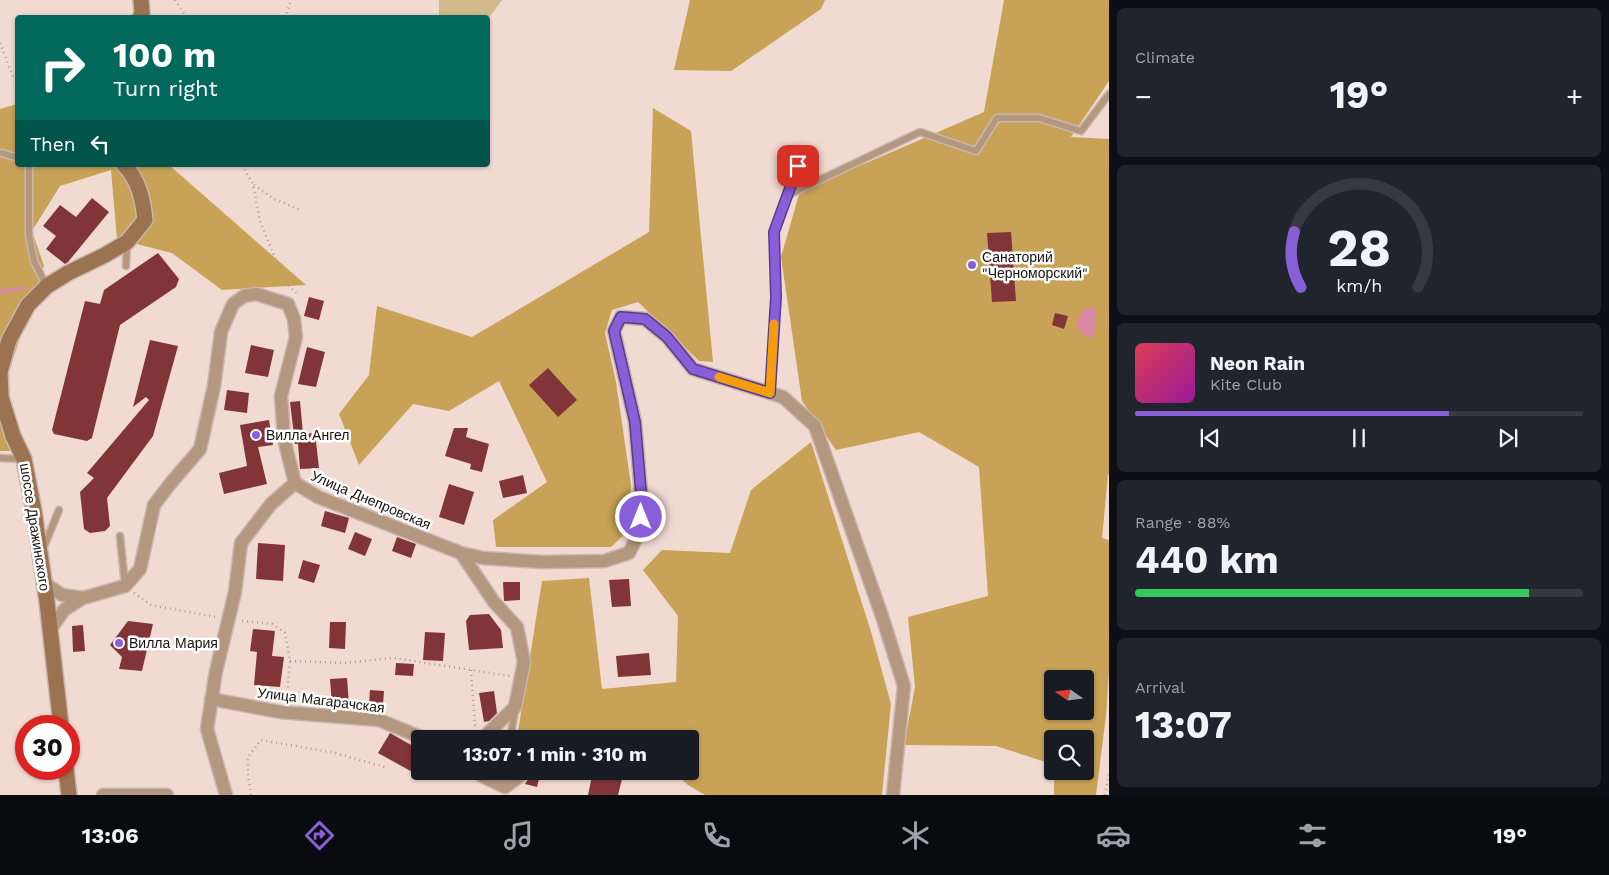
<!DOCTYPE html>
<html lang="en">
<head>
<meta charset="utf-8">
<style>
  body { margin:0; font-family:"Work Sans",sans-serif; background:#20242c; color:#f1f3f6; height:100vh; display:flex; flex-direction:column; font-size:19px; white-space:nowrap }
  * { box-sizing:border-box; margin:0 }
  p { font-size:16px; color:#9ea1a6 }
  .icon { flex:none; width:28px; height:28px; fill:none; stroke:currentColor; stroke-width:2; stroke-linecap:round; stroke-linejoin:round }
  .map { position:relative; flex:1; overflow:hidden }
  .sheet { display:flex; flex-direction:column; gap:8px; padding:8px; background:#0d0f14; width:500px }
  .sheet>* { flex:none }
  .hud { position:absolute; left:15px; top:15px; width:475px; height:152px; border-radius:5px; box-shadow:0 1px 4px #0004; background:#00695c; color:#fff; overflow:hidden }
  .needle { width:32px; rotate:284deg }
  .buttons { position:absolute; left:1044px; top:670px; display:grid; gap:10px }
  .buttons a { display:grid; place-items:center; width:50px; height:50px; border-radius:5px; background:#171b24; box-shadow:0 1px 4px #0004; font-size:25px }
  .speed { position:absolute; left:15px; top:715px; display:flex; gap:10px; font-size:25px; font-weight:700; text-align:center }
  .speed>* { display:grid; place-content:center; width:65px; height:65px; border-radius:50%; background:#171b24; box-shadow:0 1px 4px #0004; line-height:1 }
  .speed .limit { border:8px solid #d22; background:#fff; color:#111 }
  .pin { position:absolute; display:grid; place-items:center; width:42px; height:42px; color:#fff; margin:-21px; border-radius:10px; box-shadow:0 2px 8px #0006 }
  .me { position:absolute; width:55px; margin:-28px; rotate:0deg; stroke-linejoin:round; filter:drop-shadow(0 0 4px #0008) }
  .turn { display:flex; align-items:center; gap:18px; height:105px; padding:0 15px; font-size:22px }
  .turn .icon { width:65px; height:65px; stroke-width:2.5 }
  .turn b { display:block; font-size:35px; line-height:42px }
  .then { display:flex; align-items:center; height:48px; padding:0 15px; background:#0003; gap:10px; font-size:19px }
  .big { font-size:38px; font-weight:700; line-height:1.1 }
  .sheet .widget { flex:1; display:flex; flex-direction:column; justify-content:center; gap:8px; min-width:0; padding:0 18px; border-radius:8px; background:#20242c }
  .sheet .dial { align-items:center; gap:0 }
  .dial svg { height:130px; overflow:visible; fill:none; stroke:#363941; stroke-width:7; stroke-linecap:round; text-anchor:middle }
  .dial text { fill:#f1f3f6; stroke:none }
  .song { display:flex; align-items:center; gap:15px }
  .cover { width:60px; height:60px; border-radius:8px; background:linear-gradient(135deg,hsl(350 70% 55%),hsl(300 70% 35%)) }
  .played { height:5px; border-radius:2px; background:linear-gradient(90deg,#895fd9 70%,#363941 70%) }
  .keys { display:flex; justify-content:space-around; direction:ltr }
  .heat { display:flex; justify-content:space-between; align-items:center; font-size:28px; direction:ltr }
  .charge { height:8px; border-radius:4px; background:linear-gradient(90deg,#34c759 88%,#363941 0) }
  .trip { position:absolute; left:411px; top:730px; width:288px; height:50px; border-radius:5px; background:#171b24; box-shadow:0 1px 4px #0004; font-weight:700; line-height:50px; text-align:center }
  .menu { display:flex; height:80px; justify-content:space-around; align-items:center; background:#090b0e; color:#9ea1a6 }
  .menu .icon { width:35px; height:35px }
  .menu .active { color:#895fd9 }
  .menu b { font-size:22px; color:#f1f3f6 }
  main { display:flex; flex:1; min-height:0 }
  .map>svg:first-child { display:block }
  .green { fill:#d1b98c }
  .forest { fill:#c8a256; fill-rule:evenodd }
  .water { fill:#da88a3 }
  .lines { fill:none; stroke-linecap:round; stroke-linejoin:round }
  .stream { stroke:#da88a3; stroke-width:4 }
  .building { fill:#813538 }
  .service-casing { stroke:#cab5af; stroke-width:9 }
  .minor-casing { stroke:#cab5af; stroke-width:15 }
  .secondary-casing { stroke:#cab5af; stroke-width:18 }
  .path { stroke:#ac9a94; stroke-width:2.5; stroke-dasharray:1 4; stroke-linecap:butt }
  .service { stroke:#b3977f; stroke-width:6 }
  .minor { stroke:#b3977f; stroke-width:12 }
  .secondary { stroke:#9b7350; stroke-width:15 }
  .route-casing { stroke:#593e8d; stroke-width:12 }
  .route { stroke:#895fd9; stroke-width:9 }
  .slow { stroke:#f59e0b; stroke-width:9 }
  .poi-dot { fill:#895fd9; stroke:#fff; stroke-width:2 }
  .labels { text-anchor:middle; stroke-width:5; stroke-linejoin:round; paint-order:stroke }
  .poi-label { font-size:14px; fill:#170f0d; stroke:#fff; text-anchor:start }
  .street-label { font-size:14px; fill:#170f0d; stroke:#fff }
</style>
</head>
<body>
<main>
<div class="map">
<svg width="1109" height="795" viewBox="0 0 1109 795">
  <rect width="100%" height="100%" fill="#f1dad2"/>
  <path class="green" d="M439,0h63l-14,19 -49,-2z"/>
  <path class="forest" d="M690,0h135l-4,9 -90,62 -57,-1z
    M1004,0h105v81l-38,56 38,2v335l-1,1 -6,63 7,2v131l-3,45 -10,79h-42v-24h31v-32h-33v25l-56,-18 -92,-1 11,-58 -7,-70 80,-21 -9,-129 -60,-35 -83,18 -34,-49 -21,-144 21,-73 62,-20 120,-52zM1052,679h33v32h-33z
    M17,104l1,61h151l137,120 -84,5 -50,-37 -55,-14 -6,-69 -51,16 -28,45 12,35 -35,105 2,80h-11v-342z
    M653,108l38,23 22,231 -14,-1 -61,-59 -26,8 -7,23 11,49 15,103 -2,45 -18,17h-115l-3,-27 54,-38 -48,-101 -50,30 -36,-7 -54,61 -20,-51 30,-39 8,-69 95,31 177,-105z
    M811,442l61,193 19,69 -9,91h-177l-17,-10 -16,-14h18v-32l-173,-1 25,-157 47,-3 13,111 74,-7 2,-66 -35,-46 19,-20 68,3 21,-63z"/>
  <path class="water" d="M1084,308h11l1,18 -4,12 -6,-2 -8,-6 -1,-8z"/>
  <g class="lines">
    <path class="stream" d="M0,292l23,-4"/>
  </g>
  <path class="building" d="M92,198l17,14 -41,50 -3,2 -19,-15 10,-13 -13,-10 17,-21 16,12z
    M1011,232l5,69 -24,1 -5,-69z
    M158,253l21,26 -3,8 -56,38 -28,113 -5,3 -33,-7 -2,-4 33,-129 15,3 4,-14z
    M309,297l15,4 -5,19 -15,-4z
    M1055,313l13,3 -4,13 -12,-4z
    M150,340l28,6 -25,90 -46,62 3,28 -5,5 -15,2 -6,-4 -4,-37 14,-14 -7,-5 62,-73 -3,-3 -13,10z
    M251,345l23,5 -6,27 -23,-4z
    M307,347l18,5 -9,35 -18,-3z
    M548,368l29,32 -19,17 -29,-32z
    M227,390l22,3 -2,20 -23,-3z
    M300,401l3,33 12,-1 4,35 -19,1 -2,-25h-3l-5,-42z
    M269,420l4,25 -15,2 9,37 -43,10 -5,-21 28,-7 -7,-41z
    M454,428h14l-2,9 23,7 -7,28 -12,-3 1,-5 -26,-8z
    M523,475l4,18 -24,5 -4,-17z
    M449,484l25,8 -10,33 -25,-8z
    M325,511l24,7 -4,15 -24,-7z
    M355,532l17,7 -7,17 -17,-7z
    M397,537l19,7 -5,14 -19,-7z
    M258,543l27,2 -2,36 -27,-2z
    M303,560l17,5 -6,18 -16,-5z
    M629,579l2,27 -19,1 -3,-27z
    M503,582h17v18l-16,1z
    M489,614l12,16 2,18 -34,2 -3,-29 4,-6z
    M128,621l25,3 -11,47 -23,-2 3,-12 -12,-12z
    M330,622h16l-1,27 -16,-1z
    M83,625l2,26 -12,1 -1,-26z
    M253,629l22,2 -3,25 12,1 -4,30 -26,-2 3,-33 -7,-1z
    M425,632l20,1 -2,28 -20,-1z
    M649,653l2,22 -33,2 -2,-21z
    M396,663l18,1 -1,12 -18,-1z
    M347,678l2,27 -17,1 -2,-27z
    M370,690l14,1 -1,14 -14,-1z
    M494,691l3,22 -8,8 -5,1 -5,-29z
    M390,733l30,17v17l-4,7 -38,-21z
    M528,771h13l-4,16 -12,-3 4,-6z
    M593,771h31l-6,24h-30z"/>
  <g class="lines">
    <defs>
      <path id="service" d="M2,153l16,5
        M29,165v70l5,26 12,24
        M788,195l132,-63 56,19 21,-33h42l42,13 28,-37
        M126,266l1,-22
        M770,393l6,-96 -1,-65 23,-67
        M0,458l23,1
        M120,536l5,49
        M43,549l16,-39
        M510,739l5,-29"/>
      <path id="minor" d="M461,553l33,49 23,25 7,35 -9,45 -27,26v6
        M44,583l18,12 21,3
        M50,630l14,-20 19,-12 42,-12 15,-17 14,-64 16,-21 30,-35 14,-63 7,-54 12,-28 11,-8 12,-2 32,10 6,15 2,18 -15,59 3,43 11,44 23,14 143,56 22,5 60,4 61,-1 25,-8 11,-22 2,-27 -7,-82 -21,-91 7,-14 24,2 22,18 26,32 90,28 32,29 67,190 22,70 -11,109
        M211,699l69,13 99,8 46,19
        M483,771l-1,5 23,11 16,-12
        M103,795h64
        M226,795l-19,-66 9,-58 19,-79 6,-49 30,-39 24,-21"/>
      <path id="secondary" d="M140,18l2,-5 -1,-13
        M61,726l-14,-124 -13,-91 -10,-52 -11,-23 -12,-39 -1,-25 9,-32 19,-35 19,-19 21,-13 37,-18 22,-13 18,-22c-2,-20 -6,-40 -21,-55
        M66,769l3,26"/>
    </defs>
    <use href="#service" class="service-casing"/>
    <use href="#minor" class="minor-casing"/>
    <use href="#secondary" class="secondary-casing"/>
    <path class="path" d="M175,0l12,18
      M285,18l6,-18
      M0,43l14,36 4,3
      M242,165l11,19 7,37 15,37 14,28 7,7
      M254,185l20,14 27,11
      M134,593l17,12 65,12
      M242,621l30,3 13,9 5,28 -3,33 -16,3
      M290,661l54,2 50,-5 116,18
      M471,670l4,55 4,2
      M251,795l-3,-20v-18l13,-17 74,13 53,15
      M1105,795l4,-22"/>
    <use href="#service" class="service"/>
    <use href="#minor" class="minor"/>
    <use href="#secondary" class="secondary"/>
  </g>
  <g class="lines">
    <defs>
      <path id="route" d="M641,517l1,-13 -7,-82 -21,-91 7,-14 24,2 22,18 26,32 77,24 6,-96 -2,-65 24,-66"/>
    </defs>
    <use href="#route" class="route-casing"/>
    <use href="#route" class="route"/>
    <path class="slow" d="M719,377l51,16 4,-69"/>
  </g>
  <g class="poi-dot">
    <circle cx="972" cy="265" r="5"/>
    <circle cx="256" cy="435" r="5"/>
    <circle cx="119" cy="643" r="5"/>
  </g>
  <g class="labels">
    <g class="poi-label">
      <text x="982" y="262">Санаторий<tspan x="982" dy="16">"Черноморский"</tspan></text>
      <text x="266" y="440">Вилла Ангел</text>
      <text x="129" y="648">Вилла Мария</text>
    </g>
    <g class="street-label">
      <text transform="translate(371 500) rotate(23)" y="5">Улица Днепровская</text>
      <text transform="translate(35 527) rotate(81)" y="5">шоссе Дражинского</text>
      <text transform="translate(321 700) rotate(7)" y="5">Улица Магарачская</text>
    </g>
  </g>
</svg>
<div class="buttons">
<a><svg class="needle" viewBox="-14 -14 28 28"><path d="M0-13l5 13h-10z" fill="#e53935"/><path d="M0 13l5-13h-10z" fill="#9ea1a6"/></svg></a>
<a><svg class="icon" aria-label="search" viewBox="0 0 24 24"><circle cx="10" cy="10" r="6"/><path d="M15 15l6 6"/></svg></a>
</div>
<div class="speed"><div class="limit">30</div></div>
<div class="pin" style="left:798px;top:166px;background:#d93025"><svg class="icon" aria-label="arrive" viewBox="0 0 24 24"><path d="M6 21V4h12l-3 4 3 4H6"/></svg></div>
<svg class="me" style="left:641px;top:517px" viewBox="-20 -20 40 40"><circle r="17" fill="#895fd9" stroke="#fff" stroke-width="3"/><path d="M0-11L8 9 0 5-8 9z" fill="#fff"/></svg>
<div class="trip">13:07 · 1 min · 310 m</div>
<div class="hud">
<div class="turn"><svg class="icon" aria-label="right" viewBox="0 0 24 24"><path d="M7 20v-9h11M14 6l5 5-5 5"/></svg><div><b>100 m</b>Turn right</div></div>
<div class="then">Then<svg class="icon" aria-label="left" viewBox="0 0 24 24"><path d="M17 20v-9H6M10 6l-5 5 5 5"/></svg></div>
</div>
</div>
<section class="sheet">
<div class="widget"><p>Climate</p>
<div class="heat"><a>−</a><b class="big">19°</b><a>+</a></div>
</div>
<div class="widget dial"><svg viewBox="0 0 100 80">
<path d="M14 69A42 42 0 1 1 86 69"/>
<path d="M14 69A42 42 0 0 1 10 35" stroke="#895fd9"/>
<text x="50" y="56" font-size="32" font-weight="700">28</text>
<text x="50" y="72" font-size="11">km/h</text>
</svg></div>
<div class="widget">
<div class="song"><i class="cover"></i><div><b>Neon Rain</b><p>Kite Club</p></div></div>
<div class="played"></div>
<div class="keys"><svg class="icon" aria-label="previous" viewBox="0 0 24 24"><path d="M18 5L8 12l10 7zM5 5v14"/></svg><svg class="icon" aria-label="pause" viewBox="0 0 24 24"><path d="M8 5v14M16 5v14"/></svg><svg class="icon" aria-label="next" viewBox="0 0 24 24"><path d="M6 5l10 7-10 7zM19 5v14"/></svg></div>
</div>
<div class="widget"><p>Range · 88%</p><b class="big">440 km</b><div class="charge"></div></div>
<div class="widget"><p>Arrival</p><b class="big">13:07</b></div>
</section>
</main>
<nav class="menu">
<b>13:06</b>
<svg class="icon active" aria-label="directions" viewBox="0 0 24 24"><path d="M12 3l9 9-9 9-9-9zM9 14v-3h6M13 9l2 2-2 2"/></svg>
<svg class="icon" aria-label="music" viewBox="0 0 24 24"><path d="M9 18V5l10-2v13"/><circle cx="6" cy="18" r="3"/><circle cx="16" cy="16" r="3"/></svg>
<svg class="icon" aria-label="phone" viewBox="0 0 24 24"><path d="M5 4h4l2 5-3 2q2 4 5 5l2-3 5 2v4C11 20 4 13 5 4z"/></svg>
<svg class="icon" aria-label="climate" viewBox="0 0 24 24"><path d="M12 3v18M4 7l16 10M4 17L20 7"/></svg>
<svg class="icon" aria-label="car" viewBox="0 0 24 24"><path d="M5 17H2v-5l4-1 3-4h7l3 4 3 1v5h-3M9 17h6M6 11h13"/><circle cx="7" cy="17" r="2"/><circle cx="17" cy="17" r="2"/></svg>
<svg class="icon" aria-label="filters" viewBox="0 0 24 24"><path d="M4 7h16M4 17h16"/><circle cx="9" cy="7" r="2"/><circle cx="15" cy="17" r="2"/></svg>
<b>19°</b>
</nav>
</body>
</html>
